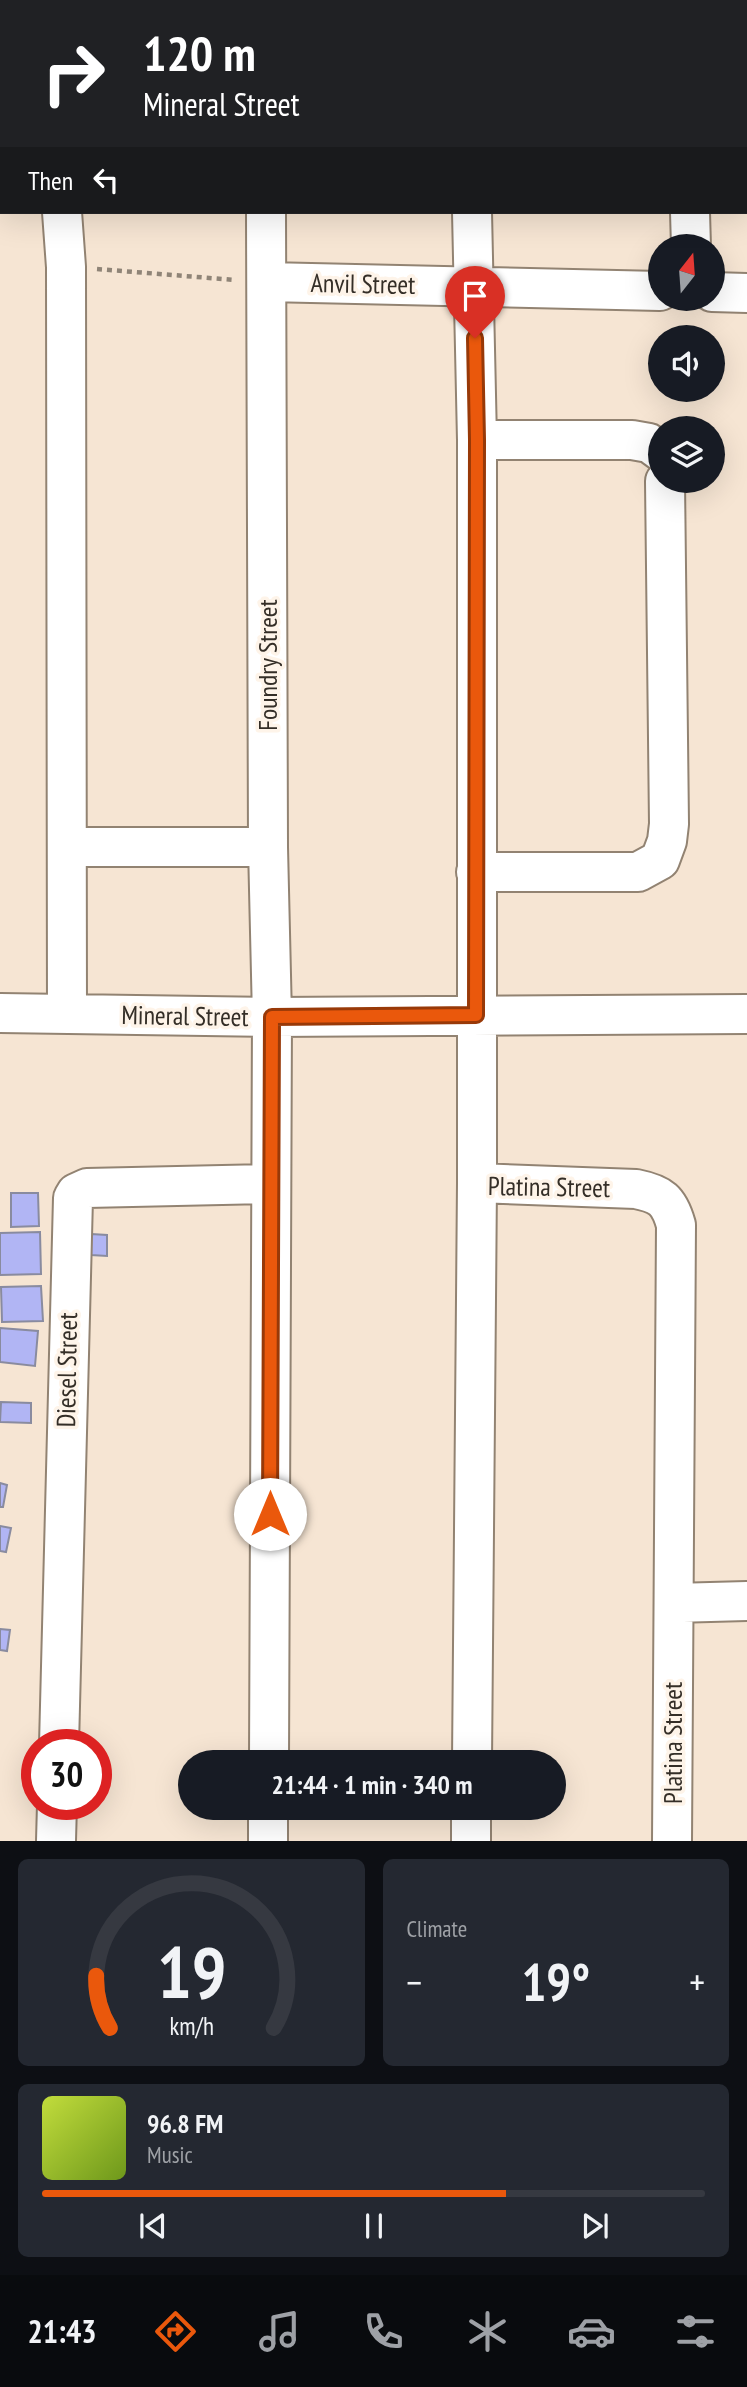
<!DOCTYPE html>
<html lang="en">
<head>
<meta charset="utf-8">
<style>
  body { margin:0; font-family:"PT Sans Narrow",sans-serif; background:#242831; color:#f1f3f6; height:100vh; display:flex; flex-direction:column; font-size:26px; white-space:nowrap }
  * { box-sizing:border-box; margin:0 }
  p { font-size:23px; color:#9ea1a6 }
  .icon { flex:none; width:38px; height:38px; fill:none; stroke:currentColor; stroke-width:2; stroke-linecap:round; stroke-linejoin:round }
  .map { position:relative; height:1841px; overflow:hidden }
  .drawer { display:flex; flex-direction:column; gap:18px; padding:18px; background:#0d0f14; flex:1 }
  .drawer>* { flex:none }
  .hud { position:absolute; left:0px; top:0px; width:747px; height:214px; box-shadow:0 7px 28px #0002; background:#202124; color:#fff; overflow:hidden }
  .needle { width:46px; rotate:17deg }
  .tools { position:absolute; left:648px; top:234px; display:grid; gap:14px }
  .tools a { display:grid; place-items:center; width:77px; height:77px; border-radius:50%; background:#171b24; box-shadow:0 7px 28px #0002; font-size:35px }
  .speed { position:absolute; left:21px; top:1729px; display:flex; gap:14px; font-size:35px; font-weight:700; text-align:center }
  .speed>* { display:grid; place-content:center; width:91px; height:91px; border-radius:50%; background:#171b24; box-shadow:0 7px 28px #0002; line-height:1 }
  .speed .limit { border:10px solid #d22; background:#fff; color:#111 }
  .pin { position:absolute; display:grid; place-items:center; width:60px; height:60px; color:#fff; margin:-72px -30px; border-radius:50% 50% 50% 0; rotate:-45deg; box-shadow:0 0 7px #0007 }
  .pin .icon { rotate:45deg }
  .me { position:absolute; width:77px; margin:-38px; rotate:0deg; stroke-linejoin:round; filter:drop-shadow(0 0 5px #0008) }
  .turn { display:flex; align-items:center; gap:24px; height:147px; padding:0 28px; font-size:32px }
  .turn .icon { width:91px; height:91px; stroke-width:2.5 }
  .turn b { display:block; font-size:49px; line-height:60px }
  .then { display:flex; align-items:center; height:66px; padding:0 28px; background:#0003; gap:14px; font-size:26px }
  .big { font-size:52px; font-weight:800; line-height:1.1 }
  .drawer .tile { flex:1; display:flex; flex-direction:column; justify-content:center; gap:10px; min-width:0; padding:0 24px; border-radius:10px; background:#242831 }
  .drawer .dial { align-items:center; gap:0 }
  .dial svg { height:182px; overflow:visible; fill:none; stroke:#363941; stroke-width:7; stroke-linecap:round; text-anchor:middle }
  .dial text { fill:#f1f3f6; stroke:none }
  .song { display:flex; align-items:center; gap:21px }
  .cover { width:84px; height:84px; border-radius:10px; background:linear-gradient(135deg,hsl(70 70% 55%),hsl(80 70% 35%)) }
  .played { height:7px; border-radius:4px; background:linear-gradient(90deg,#ea580c 70%,#363941 70%) }
  .keys { display:flex; justify-content:space-around; direction:ltr }
  .heat { display:flex; justify-content:space-between; align-items:center; font-size:38px; direction:ltr }
  .drawer .tiles { flex:1; display:grid; gap:18px; grid-template-columns:1fr 1fr }
  .tile:last-child { grid-column:span 2 }
  .trip { position:absolute; left:178px; top:1750px; width:388px; height:70px; border-radius:35px; background:#171b24; box-shadow:0 7px 28px #0002; font-weight:800; line-height:70px; text-align:center }
  .dock { display:flex; height:112px; justify-content:space-around; align-items:center; background:#090b0e; color:#9ea1a6 }
  .dock .icon { width:49px; height:49px }
  .dock .current { color:#ea580c }
  .dock b { font-size:32px; color:#f1f3f6 }
  .map>svg:first-child { display:block }
  .building { fill:#b1b5f4; stroke:#898b9f; stroke-width:2 }
  .lines { fill:none; stroke-linecap:round; stroke-linejoin:round }
  .minor-casing { stroke:#928372; stroke-width:42 }
  .path { stroke:#8f8477; stroke-width:4.5; stroke-dasharray:5 5; stroke-linecap:butt }
  .minor { stroke:#fff; stroke-width:38 }
  .route-casing { stroke:#983908; stroke-width:18 }
  .route { stroke:#ea580c; stroke-width:12 }
  .labels { text-anchor:middle; stroke-width:7; stroke-linejoin:round; paint-order:stroke }
  .street-label { font-size:26px; fill:#342e27; stroke:#fef4e9 }
</style>
</head>
<body>
<div class="map">
<svg width="747" height="1841" viewBox="0 0 747 1841">
  <rect width="100%" height="100%" fill="#f6e5d3"/>
  <path class="building" d="M11,1193h27l1,33 -28,1z
    M40,1232l1,42 -41,1v-42z
    M91,1234l16,1v21l-16,-1z
    M41,1286l2,35 -41,1 -1,-35z
    M0,1328l38,3 -3,35 -35,-4z
    M1,1402l30,1v20l-31,-1z
    M0,1483l7,2 -4,22h-3z
    M0,1526l11,2 -5,24 -6,-1z
    M0,1629l10,1 -3,21 -7,-1z"/>
  <g class="lines">
    <defs>
      <path id="minor" d="M55,0v2
        M470,0v2
        M686,0v2
        M265,2v-2
        M62,212l4,55 1,747
        M266,212l2,635 4,170 -3,745
        M472,212l5,228v743
        M690,212l1,35
        M267,282l393,9
        M712,292l35,1
        M477,440h155l17,3 11,8
        M67,847h201
        M476,872h162l22,-12 7,-19 2,-17 -4,-343
        M0,1013l272,4 475,-3
        M674,1603l73,-2
        M59,1745l14,-547 3,-5 11,-5 184,-4
        M472,1762l5,-579 159,6c25,5 33,11 40,36l-4,616
        M56,1841l1,-37
        M268,1841v-33
        M471,1841v-33"/>
    </defs>
    <use href="#minor" class="minor-casing"/>
    <path class="path" d="M97,269l138,11"/>
    <use href="#minor" class="minor"/>
  </g>
  <g class="lines">
    <defs>
      <path id="route" d="M270,1514l2,-497 204,-2 1,-575 -2,-102"/>
    </defs>
    <use href="#route" class="route-casing"/>
    <use href="#route" class="route"/>
  </g>
  <g class="labels">
    <g class="street-label">
      <text transform="translate(363 284) rotate(1)" y="9">Anvil Street</text>
      <text transform="translate(268 665) rotate(-90)" y="9">Foundry Street</text>
      <text transform="translate(185 1016) rotate(1)" y="9">Mineral Street</text>
      <text transform="translate(549 1187) rotate(1)" y="9">Platina Street</text>
      <text transform="translate(67 1370) rotate(-89)" y="9">Diesel Street</text>
      <text transform="translate(673 1743) rotate(-90)" y="9">Platina Street</text>
    </g>
  </g>
</svg>
<div class="tools">
<a><svg class="needle" viewBox="-14 -14 28 28"><path d="M0-13l5 13h-10z" fill="#e53935"/><path d="M0 13l5-13h-10z" fill="#9ea1a6"/></svg></a>
<a><svg class="icon" aria-label="sound" viewBox="0 0 24 24"><path d="M4 9h4l5-4v14l-5-4H4zM17 9q2 3 0 6"/></svg></a>
<a><svg class="icon" aria-label="layers" viewBox="0 0 24 24"><path d="M12 4l9 5-9 5-9-5zM3 14l9 5 9-5"/></svg></a>
</div>
<div class="speed"><div class="limit">30</div></div>
<div class="pin" style="left:475px;top:338px;background:#d93025"><svg class="icon" aria-label="arrive" viewBox="0 0 24 24"><path d="M6 21V4h12l-3 4 3 4H6"/></svg></div>
<svg class="me" style="left:270px;top:1514px" viewBox="-20 -20 40 40"><circle r="19" fill="#fff"/><path d="M0-13L10 11 0 6-10 11z" fill="#ea580c"/></svg>
<div class="trip">21:44 · 1 min · 340 m</div>
<div class="hud">
<div class="turn"><svg class="icon" aria-label="right" viewBox="0 0 24 24"><path d="M7 20v-9h11M14 6l5 5-5 5"/></svg><div><b>120 m</b>Mineral Street</div></div>
<div class="then">Then<svg class="icon" aria-label="left" viewBox="0 0 24 24"><path d="M17 20v-9H6M10 6l-5 5 5 5"/></svg></div>
</div>
</div>
<section class="drawer">
<div class="tiles">
<div class="tile dial"><svg viewBox="0 0 100 80">
<path d="M14 69A42 42 0 1 1 86 69"/>
<path d="M14 69A42 42 0 0 1 8 46" stroke="#ea580c"/>
<text x="50" y="56" font-size="32" font-weight="700">19</text>
<text x="50" y="72" font-size="11">km/h</text>
</svg></div>
<div class="tile"><p>Climate</p>
<div class="heat"><a>−</a><b class="big">19°</b><a>+</a></div>
</div>
<div class="tile">
<div class="song"><i class="cover"></i><div><b>96.8 FM</b><p>Music</p></div></div>
<div class="played"></div>
<div class="keys"><svg class="icon" aria-label="previous" viewBox="0 0 24 24"><path d="M18 5L8 12l10 7zM5 5v14"/></svg><svg class="icon" aria-label="pause" viewBox="0 0 24 24"><path d="M8 5v14M16 5v14"/></svg><svg class="icon" aria-label="next" viewBox="0 0 24 24"><path d="M6 5l10 7-10 7zM19 5v14"/></svg></div>
</div>
</div>
</section>
<nav class="dock">
<b>21:43</b>
<svg class="icon current" aria-label="directions" viewBox="0 0 24 24"><path d="M12 3l9 9-9 9-9-9zM9 14v-3h6M13 9l2 2-2 2"/></svg>
<svg class="icon" aria-label="music" viewBox="0 0 24 24"><path d="M9 18V5l10-2v13"/><circle cx="6" cy="18" r="3"/><circle cx="16" cy="16" r="3"/></svg>
<svg class="icon" aria-label="phone" viewBox="0 0 24 24"><path d="M5 4h4l2 5-3 2q2 4 5 5l2-3 5 2v4C11 20 4 13 5 4z"/></svg>
<svg class="icon" aria-label="climate" viewBox="0 0 24 24"><path d="M12 3v18M4 7l16 10M4 17L20 7"/></svg>
<svg class="icon" aria-label="car" viewBox="0 0 24 24"><path d="M5 17H2v-5l4-1 3-4h7l3 4 3 1v5h-3M9 17h6M6 11h13"/><circle cx="7" cy="17" r="2"/><circle cx="17" cy="17" r="2"/></svg>
<svg class="icon" aria-label="filters" viewBox="0 0 24 24"><path d="M4 7h16M4 17h16"/><circle cx="9" cy="7" r="2"/><circle cx="15" cy="17" r="2"/></svg>
</nav>
</body>
</html>
